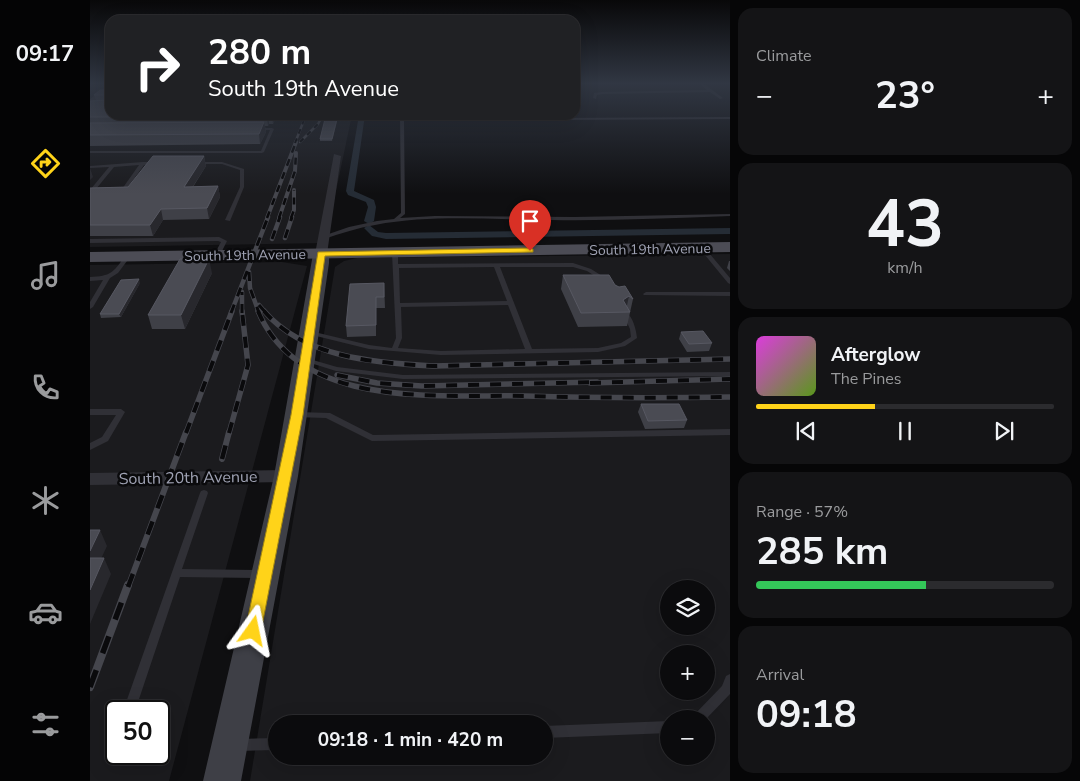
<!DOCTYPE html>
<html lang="en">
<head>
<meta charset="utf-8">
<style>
  body { margin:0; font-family:"Nunito Sans",sans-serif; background:#141416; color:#f1f3f6; height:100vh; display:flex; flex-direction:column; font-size:19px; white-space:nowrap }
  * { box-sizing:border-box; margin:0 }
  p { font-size:16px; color:#9a9b9d }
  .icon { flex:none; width:28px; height:28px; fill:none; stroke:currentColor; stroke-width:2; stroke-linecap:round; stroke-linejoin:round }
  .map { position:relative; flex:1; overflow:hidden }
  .side { display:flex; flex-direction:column; gap:8px; padding:8px; background:#060607; width:350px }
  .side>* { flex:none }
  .guide { position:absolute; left:15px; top:15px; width:475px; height:105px; border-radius:15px; box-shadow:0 5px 20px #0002,0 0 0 1px #2b2b2e; background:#202124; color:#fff; overflow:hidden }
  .controls { position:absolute; left:570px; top:580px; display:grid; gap:10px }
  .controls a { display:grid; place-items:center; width:55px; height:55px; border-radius:50%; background:#0b0b0d; box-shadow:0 5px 20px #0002,0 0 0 1px #2b2b2e; font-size:25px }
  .speed { position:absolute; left:15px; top:700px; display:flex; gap:10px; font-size:25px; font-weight:700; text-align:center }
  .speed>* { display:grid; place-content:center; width:65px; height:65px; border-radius:50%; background:#0b0b0d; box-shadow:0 5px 20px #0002,0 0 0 1px #2b2b2e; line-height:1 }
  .speed .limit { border:2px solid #111; border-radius:8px; background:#fff; color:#111 }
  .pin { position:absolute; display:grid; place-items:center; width:42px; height:42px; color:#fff; margin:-51px -21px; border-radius:50% 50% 50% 0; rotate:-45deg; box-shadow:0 0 5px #0007 }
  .pin .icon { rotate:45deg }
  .me { position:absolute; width:55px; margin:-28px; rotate:12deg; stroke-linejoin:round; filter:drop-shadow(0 0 4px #0008) }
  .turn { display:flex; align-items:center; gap:18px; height:105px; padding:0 20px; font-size:22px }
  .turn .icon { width:65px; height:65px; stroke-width:2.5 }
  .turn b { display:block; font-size:35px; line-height:42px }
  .big { font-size:38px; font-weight:700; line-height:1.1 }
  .side .tile { flex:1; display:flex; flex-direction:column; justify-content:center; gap:8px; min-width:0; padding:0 18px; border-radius:15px; background:#141416 }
  .side .dial { align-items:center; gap:0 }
  .dial b { font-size:65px; line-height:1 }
  .song { display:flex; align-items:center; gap:15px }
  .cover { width:60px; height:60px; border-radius:8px; background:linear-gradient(135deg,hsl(300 70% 55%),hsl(90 70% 35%)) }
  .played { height:5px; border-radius:2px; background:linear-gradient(90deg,#ffd319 40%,#2b2b2e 40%) }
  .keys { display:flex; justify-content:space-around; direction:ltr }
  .heat { display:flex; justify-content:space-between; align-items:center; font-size:28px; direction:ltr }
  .charge { height:8px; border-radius:4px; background:linear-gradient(90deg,#34c759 57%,#2b2b2e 0) }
  .trip { position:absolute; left:178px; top:715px; width:285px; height:50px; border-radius:25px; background:#0b0b0d; box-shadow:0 5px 20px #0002,0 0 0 1px #2b2b2e; font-weight:700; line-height:50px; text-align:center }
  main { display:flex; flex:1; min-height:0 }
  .dock { display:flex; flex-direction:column; width:90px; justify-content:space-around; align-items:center; background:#040405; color:#9a9b9d }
  .dock .icon { width:35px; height:35px }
  .dock .current { color:#ffd319 }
  .dock b { font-size:22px; color:#f1f3f6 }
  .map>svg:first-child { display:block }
  .built { fill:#1b1b1e; fill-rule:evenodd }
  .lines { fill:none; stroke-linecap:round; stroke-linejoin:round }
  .canal { fill:#252c35; fill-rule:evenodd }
  .lane { fill:#303036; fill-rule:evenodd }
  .street { fill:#303036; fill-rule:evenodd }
  .secondary { fill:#3e3f46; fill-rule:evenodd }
  .primary { fill:#4c4c55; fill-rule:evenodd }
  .rail-far5-casing { stroke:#45464d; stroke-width:2.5 }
  .rail-far4-casing { stroke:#45464d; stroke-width:4 }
  .rail-far3-casing { stroke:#45464d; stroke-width:4.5 }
  .rail-far2-casing { stroke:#45464d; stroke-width:5.5 }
  .rail-far1-casing { stroke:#45464d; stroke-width:6 }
  .rail-casing { stroke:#45464d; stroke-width:8 }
  .rail-far5 { stroke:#0a0a0c; stroke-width:2; stroke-dasharray:5; stroke-linecap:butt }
  .rail-far4 { stroke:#0a0a0c; stroke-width:2.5; stroke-dasharray:7; stroke-linecap:butt }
  .rail-far3 { stroke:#0a0a0c; stroke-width:3; stroke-dasharray:9; stroke-linecap:butt }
  .rail-far2 { stroke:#0a0a0c; stroke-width:4; stroke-dasharray:11; stroke-linecap:butt }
  .rail-far1 { stroke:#0a0a0c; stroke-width:4.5; stroke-dasharray:14; stroke-linecap:butt }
  .rail { stroke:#0a0a0c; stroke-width:5.5; stroke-dasharray:18; stroke-linecap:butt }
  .wall { fill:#3f4047 }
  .shaded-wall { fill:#28282d }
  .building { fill:#4a4b53; stroke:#575862 }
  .route { fill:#ffd319; stroke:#a68910 }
  .labels { text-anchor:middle; stroke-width:5; stroke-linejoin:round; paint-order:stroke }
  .far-street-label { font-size:14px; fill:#9fa2b3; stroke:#0a0a0c }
  .street-label { font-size:16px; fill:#9fa2b3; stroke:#0a0a0c }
</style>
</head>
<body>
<main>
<nav class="dock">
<b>09:17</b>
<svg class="icon current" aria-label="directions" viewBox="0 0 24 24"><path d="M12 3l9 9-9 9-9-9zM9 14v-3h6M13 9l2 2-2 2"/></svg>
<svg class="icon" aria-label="music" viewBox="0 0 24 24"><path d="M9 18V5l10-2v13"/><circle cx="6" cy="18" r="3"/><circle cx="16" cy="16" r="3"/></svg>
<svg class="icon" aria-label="phone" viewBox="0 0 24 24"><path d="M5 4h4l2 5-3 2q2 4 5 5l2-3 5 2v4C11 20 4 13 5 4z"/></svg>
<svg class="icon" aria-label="climate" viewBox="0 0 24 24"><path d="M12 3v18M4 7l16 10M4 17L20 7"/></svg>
<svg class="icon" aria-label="car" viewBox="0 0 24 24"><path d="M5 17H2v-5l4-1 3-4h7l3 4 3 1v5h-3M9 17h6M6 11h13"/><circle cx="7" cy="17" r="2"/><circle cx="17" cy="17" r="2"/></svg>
<svg class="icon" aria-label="filters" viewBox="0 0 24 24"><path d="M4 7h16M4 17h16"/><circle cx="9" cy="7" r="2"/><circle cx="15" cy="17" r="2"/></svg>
</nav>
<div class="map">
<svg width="640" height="781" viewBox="0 0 640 781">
  <rect width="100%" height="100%" fill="#0f0f11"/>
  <path class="built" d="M0,84h20v31h242l-27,128 -235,4z
    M640,254v527h-480l85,-514 9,-6 13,-3zM579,589h37v37h-37zM579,654h37v37h-37zM579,719h37v37h-37zM186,724h268v32h-268z
    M192,262l25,4 -138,515h-79v-516zM26,711h43v43h-43z"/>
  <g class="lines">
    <path class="canal" d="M269,115h6l-11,76 20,9 2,7 -2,14 -5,3 -5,-3 4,-14 -2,-5 -18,-7 -2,-4z
      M279,225l9,7 8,1 344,-5v6l-344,5 -14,-3 -8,-8z"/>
    <path class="lane" d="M610,84h4l19,14 -3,1 -10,-7 -108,2 -5,1 -1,4 -3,-1 1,-5 8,-1 105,-2z
      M310,115h4v4l326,-2v2l-326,2 1,93 -5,4 35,-2 139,1 156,-3v2c-60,2 -120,5 -179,4 -58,0 -118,-6 -176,5 -17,3 -34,8 -51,14h-4v-2l29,-10 28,-6 17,-2 7,-6z
      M167,128h15l2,1 -10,23 -2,1h-172v-2h171l9,-21h-14z
      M53,162h15l2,1 -2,1 -14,1 -19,26c-4,1 -9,1 -11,-1l2,-1h6l17,-24 -25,2 -18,22h6v2l-12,-1 19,-23 -19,1v-2z
      M106,162h26l22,7v18l-14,34 -5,-1 15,-33v-17l-18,-6h-26z
      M129,237l8,4 -7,14 -3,2 -3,-2 7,-13 -3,-1 -128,2v-4z
      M612,246l2,1 26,31v6l-2,-1 -28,-34 -1,-1z
      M305,251l3,2v11l175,-1 18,6 16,10v2h-4l-16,-10 -14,-4h-73l32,82 66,-1 23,-5 10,-6 -1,-8 -7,-15 3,-2c7,5 10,17 11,26l-12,8 -27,6 -157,3 -72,-6 -61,-15 -1,-1 1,-1 2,-1 59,14 23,3 4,-10 -4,-85zM404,267l13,34 -107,2 -1,-35zM418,305l17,44 -84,2 -43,-3 4,-10 -1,-31z
      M37,255l3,2 -12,16 -8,5 -17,29 -3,2v-7l13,-22 -13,1v-4c21,-1 23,-4 35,-21z
      M556,292h84v4l-86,-1 -1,-1z
      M216,358l31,9 66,8 327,-3v4l-327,3 -67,-8 -32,-10 -2,-1z
      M0,409h31l4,3 -17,29 -18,9v-7l12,-6 14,-22h-26z
      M207,412l33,1 43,22 357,-6v6l-358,6 -46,-23 -32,-1 -1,-2z
      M114,490l3,1 1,2 -26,76 79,1 4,1 1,3 -1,3 -4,1 -81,-1 -45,134h-12l77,-218 1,-2z
      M640,674v20l-24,25h-14l2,-4 28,-29 4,-10z
      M579,721v12l-125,5v-12z
      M186,738v12l-37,1 -4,-2 -2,-4 2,-4 4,-2z
      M26,742v12h4l-1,1 -4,2 -4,-2 -2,-4 3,-7z"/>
    <path class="street" d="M20,85v5l-20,14v-5z
      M244,154l7,2 -14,98 -6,3 -6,-3z
      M196,470l6,2 3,4 -3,4 -6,2 -196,3v-12z"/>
    <path class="secondary" d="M231,249l6,2 2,3v9l-31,213 -57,305h-38l71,-305 39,-222 2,-3z"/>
    <path class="primary" d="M640,242v10l-640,10v-10z"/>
    <defs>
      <path id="rail-far5" d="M210,142l18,-18 5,-9
        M205,143l11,-28"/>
      <path id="rail-far4" d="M177,218l29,-76
        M189,218l16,-47 1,-18
        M201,218l3,-8v-20"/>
      <path id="rail-far3" d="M195,238l7,-21
        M182,239l8,-22
        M159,272l1,16 9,25
        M169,305l7,8
        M141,313l37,-96
        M152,313v-21"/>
      <path id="rail-far2" d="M168,311c42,100 180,83 268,85 68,2 136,2 204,1
        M174,311c40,47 112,52 169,55l297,-7
        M247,375l40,8 45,3 175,-4
        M500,383l140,-4
        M96,433l46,-122
        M139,433l19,-68 -6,-54"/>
      <path id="rail-far1" d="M132,459l7,-27
        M38,587l58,-155"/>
      <path id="rail" d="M0,687l38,-102"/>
    </defs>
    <use href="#rail-far5" class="rail-far5-casing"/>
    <use href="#rail-far4" class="rail-far4-casing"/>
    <use href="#rail-far3" class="rail-far3-casing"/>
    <use href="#rail-far2" class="rail-far2-casing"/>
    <use href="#rail-far1" class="rail-far1-casing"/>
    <use href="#rail" class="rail-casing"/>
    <use href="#rail-far5" class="rail-far5"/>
    <use href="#rail-far4" class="rail-far4"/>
    <use href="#rail-far3" class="rail-far3"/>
    <use href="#rail-far2" class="rail-far2"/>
    <use href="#rail-far1" class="rail-far1"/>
    <use href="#rail" class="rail"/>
  </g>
  <path class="wall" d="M20,90v25h167l-4,9h-4l-1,2h-3l1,6 -6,12 -170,2v-45l6,-1 -2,-5z
    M248,117l-6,24h-12v-2z
    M114,156l2,10 -13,21 25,-1 2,11 -11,22 -46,1 -10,16h-63v-48l38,-1z
    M639,261h1v10l-3,-3z
    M122,273l-27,56h-33l-4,-14z
    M473,275l52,10 18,14 -6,27 -49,1 -17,-38z
    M50,283l-19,34 -20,1 -1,-4z
    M294,283l1,25h-9v28l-29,1 -1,-11z
    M591,332l31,11 -3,8 -22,1 -8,-13z
    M551,404l46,16 -3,8 -39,1 -7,-17z"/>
  <path class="shaded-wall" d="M178,115l1,9 -1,2 -1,-9z
    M182,115h5l-4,9z
    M248,115v2l-6,24v-2z
    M174,122l2,10 -6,12 -1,-10z
    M114,156l2,10 -20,31 -2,-10z
    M0,168l3,9 -3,3z
    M128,186l2,11 -11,22 -2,-11z
    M71,209l2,11 -10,16 -3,-11z
    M119,259l3,14 -27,56 -4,-14z
    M49,279l1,4 -19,34 -2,-3z
    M539,296l-3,14 -3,-10z
    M10,530l7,16 -13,28 -4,-9v-14z
    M14,558l7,16 -21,50v-34z"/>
  <path class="building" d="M10,90h10v25h158l-1,2h-177v-16l19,-1 -1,-5h-14z
    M236,115h12l-6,24h-12z
    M174,122l-5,12 -169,1v-12z
    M63,156h51l-20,31 34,-1 -11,22 -46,1 -11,16h-60v-37l38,-1z
    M90,259h29l-28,56h-33z
    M473,275h46l6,10 4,2 6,-1 8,13 -4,-3 -6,4 7,12 -49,1z
    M49,279l-20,35h-19l21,-34z
    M294,283v14h-8v28l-30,1 4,-42z
    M613,331l9,12 -23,1 -8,-12z
    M551,404h38l8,16 -39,1z
    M0,530h10l-10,21z
    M0,558h14l-14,32z"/>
  <linearGradient id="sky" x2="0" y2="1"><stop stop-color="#080809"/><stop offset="0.43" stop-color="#313743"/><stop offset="1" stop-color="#313743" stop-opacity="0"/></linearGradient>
  <rect width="640" height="194" fill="url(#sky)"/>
  <path class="route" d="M440,248l3,1v3l-208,4 -22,159 -42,216 -2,6 -6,2 -6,-2 -2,-6 46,-216 27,-163z"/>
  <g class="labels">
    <g class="far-street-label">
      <text transform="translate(560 249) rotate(-1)" y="5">South 19th Avenue</text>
      <text transform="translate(155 255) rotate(-1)" y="5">South 19th Avenue</text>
    </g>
    <g class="street-label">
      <text transform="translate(98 477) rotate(-1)" y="6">South 20th Avenue</text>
    </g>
  </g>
</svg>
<div class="controls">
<a><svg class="icon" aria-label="layers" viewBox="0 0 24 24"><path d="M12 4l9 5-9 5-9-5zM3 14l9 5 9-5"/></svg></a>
<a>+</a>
<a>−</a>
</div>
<div class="speed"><div class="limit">50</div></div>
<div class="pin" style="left:440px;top:251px;background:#d93025"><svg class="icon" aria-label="arrive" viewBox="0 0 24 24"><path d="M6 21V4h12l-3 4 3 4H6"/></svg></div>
<svg class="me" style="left:163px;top:631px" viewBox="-20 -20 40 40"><path d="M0-17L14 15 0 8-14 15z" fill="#ffd319" stroke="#fff" stroke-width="4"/></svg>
<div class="trip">09:18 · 1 min · 420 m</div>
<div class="guide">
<div class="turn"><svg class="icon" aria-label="right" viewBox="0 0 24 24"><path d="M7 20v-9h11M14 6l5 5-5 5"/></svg><div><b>280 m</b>South 19th Avenue</div></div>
</div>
</div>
<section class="side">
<div class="tile"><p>Climate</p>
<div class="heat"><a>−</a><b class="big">23°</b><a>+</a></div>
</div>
<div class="tile dial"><b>43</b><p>km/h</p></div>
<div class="tile">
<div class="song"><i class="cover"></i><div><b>Afterglow</b><p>The Pines</p></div></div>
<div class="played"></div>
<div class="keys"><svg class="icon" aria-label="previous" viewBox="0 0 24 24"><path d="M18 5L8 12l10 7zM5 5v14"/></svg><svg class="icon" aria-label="pause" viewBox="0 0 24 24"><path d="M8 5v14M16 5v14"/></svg><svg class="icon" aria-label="next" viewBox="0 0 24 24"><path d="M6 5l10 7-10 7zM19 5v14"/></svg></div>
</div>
<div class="tile"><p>Range · 57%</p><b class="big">285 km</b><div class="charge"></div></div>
<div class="tile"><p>Arrival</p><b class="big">09:18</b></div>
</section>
</main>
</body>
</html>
